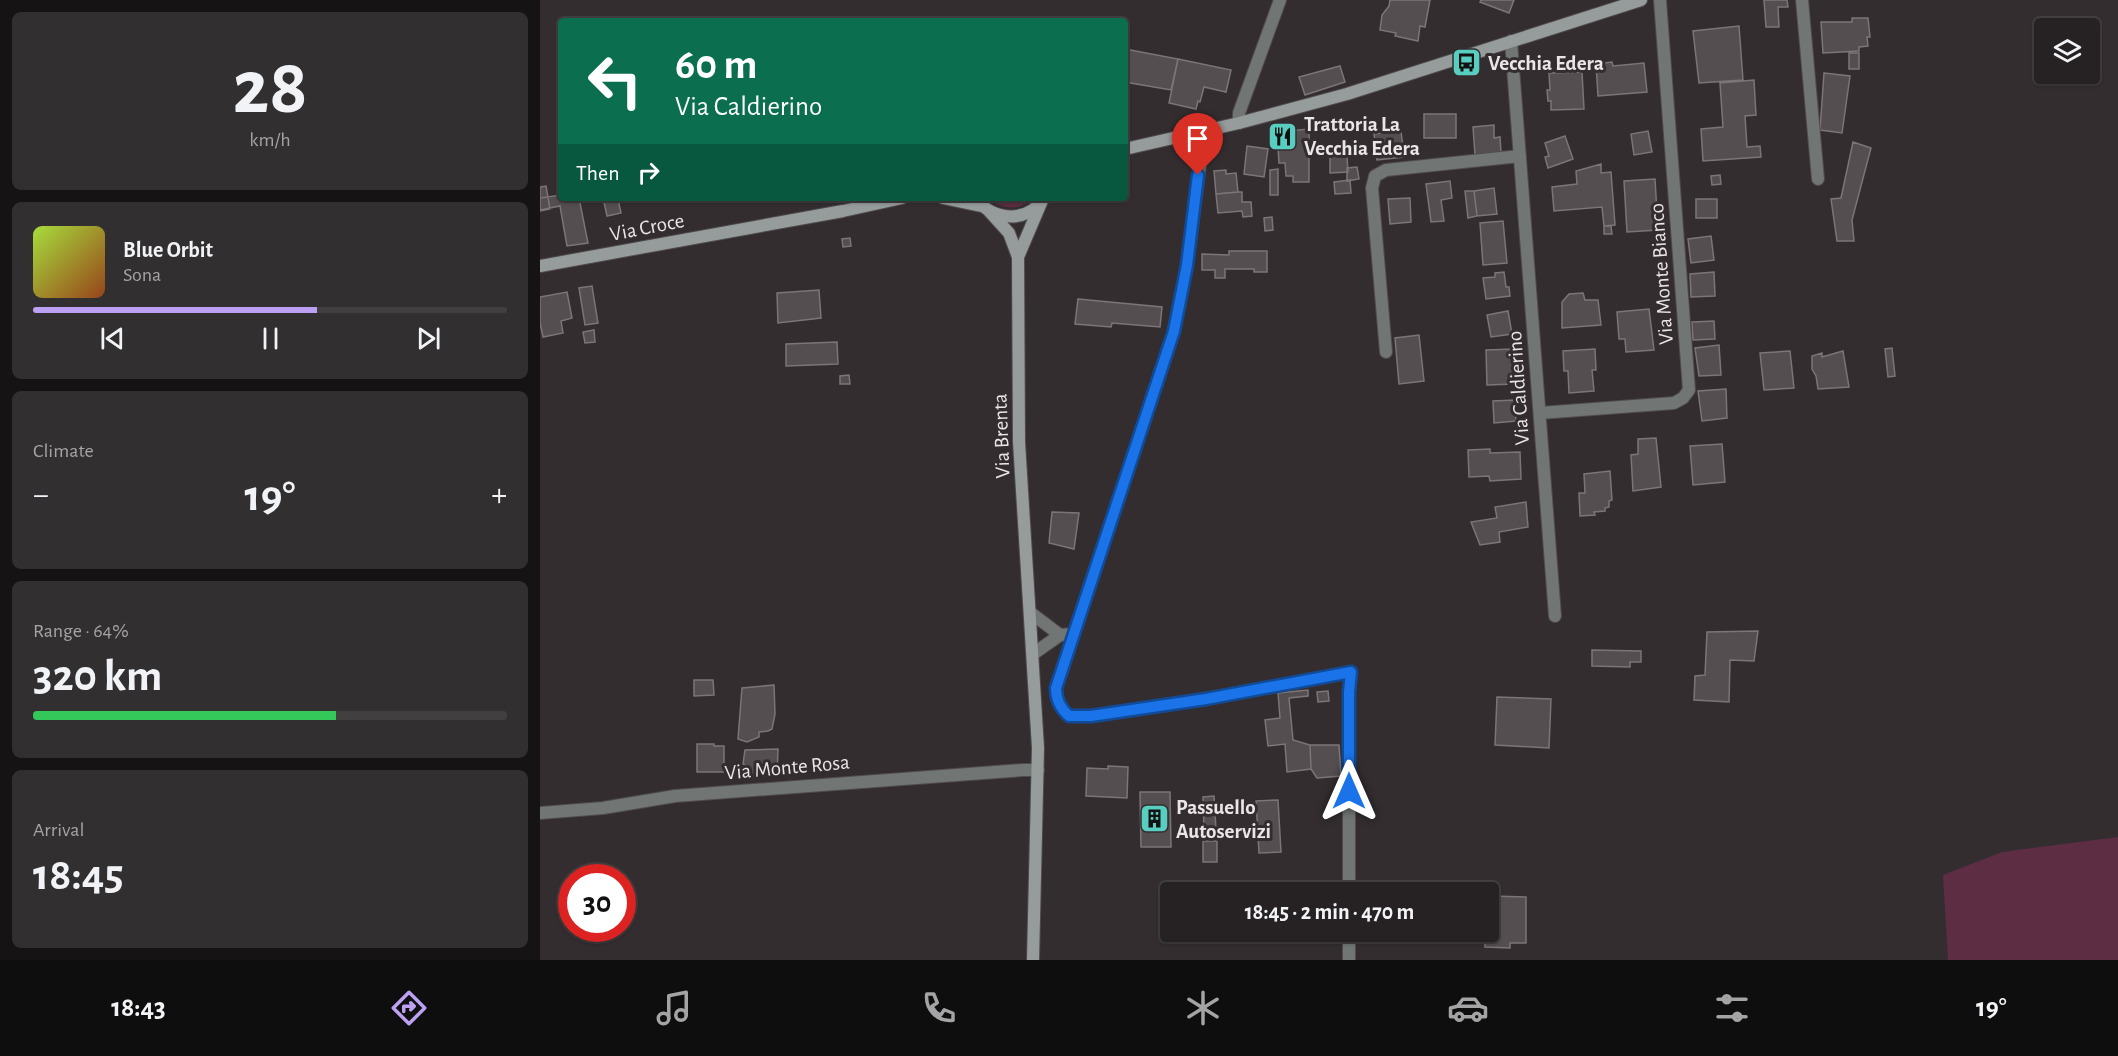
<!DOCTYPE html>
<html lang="en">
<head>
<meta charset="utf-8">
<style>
  body { margin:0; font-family:"Alegreya Sans",sans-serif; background:#322f31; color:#f1f3f6; height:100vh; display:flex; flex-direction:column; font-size:22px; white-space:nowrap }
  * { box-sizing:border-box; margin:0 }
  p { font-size:20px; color:#a4a4a6 }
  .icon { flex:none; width:33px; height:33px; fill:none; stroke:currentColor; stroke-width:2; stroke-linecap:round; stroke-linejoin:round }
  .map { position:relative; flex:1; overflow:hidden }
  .drawer { display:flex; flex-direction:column; gap:12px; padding:12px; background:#151314; width:540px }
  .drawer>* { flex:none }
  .hud { position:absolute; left:18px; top:18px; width:570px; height:183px; border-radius:6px; box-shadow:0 2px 4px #0004,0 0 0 2px #423f41; background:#0b6e4f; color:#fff; overflow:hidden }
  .buttons { position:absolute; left:1494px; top:18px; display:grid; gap:12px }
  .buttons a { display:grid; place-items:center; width:66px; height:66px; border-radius:6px; background:#262224; box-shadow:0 2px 4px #0004,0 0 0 2px #423f41; font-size:30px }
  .speed { position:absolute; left:18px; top:864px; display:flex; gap:12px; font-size:30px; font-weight:700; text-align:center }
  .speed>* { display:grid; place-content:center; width:78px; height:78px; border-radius:50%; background:#262224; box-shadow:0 2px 4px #0004,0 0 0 2px #423f41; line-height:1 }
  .speed .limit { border:9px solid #d22; background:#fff; color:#111 }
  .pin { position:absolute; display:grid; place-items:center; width:51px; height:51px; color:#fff; margin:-62px -26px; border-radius:50% 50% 50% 0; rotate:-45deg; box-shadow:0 0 6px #0007 }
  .pin .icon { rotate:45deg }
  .me { position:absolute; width:66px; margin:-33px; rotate:0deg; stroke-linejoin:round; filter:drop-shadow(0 0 4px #0008) }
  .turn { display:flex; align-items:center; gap:21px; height:126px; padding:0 18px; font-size:27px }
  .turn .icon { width:78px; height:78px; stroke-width:2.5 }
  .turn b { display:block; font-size:42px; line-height:51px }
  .then { display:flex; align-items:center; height:57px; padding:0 18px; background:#0003; gap:12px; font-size:22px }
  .big { font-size:45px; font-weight:700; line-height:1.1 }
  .drawer .widget { flex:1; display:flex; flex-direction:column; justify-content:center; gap:9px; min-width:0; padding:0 21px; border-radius:9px; background:#322f31 }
  .drawer .dial { align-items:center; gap:0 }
  .dial b { font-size:78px; line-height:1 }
  .song { display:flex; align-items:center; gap:18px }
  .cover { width:72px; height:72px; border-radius:9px; background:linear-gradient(135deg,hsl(80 70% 55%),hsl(20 70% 35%)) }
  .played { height:6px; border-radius:3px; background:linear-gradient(90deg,#bca0f2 60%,#423f41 60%) }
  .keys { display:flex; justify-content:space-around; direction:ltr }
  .heat { display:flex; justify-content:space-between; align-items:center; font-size:33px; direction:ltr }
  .charge { height:9px; border-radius:4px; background:linear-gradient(90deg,#34c759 64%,#423f41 0) }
  .trip { position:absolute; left:620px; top:882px; width:339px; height:60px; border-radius:6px; background:#262224; box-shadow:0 2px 4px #0004,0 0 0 2px #423f41; font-weight:700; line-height:60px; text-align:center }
  .dock { display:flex; height:96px; justify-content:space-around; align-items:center; background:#0f0e0e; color:#a4a4a6 }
  .dock .icon { width:42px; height:42px }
  .dock .selected { color:#bca0f2 }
  .dock b { font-size:27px; color:#f1f3f6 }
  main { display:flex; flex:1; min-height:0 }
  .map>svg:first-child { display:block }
  .green { fill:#5c2d43 }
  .building { fill:#544e50; stroke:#7c7578; stroke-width:1.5 }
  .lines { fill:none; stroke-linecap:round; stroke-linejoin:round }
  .street-casing { stroke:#504b4d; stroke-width:14 }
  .secondary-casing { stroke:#504b4d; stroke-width:14 }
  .street { stroke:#717574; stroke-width:12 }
  .secondary { stroke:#969c9b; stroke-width:12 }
  .route-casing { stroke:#114b97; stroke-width:15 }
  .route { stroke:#1a73e8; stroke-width:10 }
  .labels { text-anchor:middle; stroke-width:6; stroke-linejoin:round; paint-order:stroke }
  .poi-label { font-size:21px; font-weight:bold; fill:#eae6e8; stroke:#332d30; text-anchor:start }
  .street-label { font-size:21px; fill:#eae6e8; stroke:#332d30 }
</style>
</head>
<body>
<main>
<section class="drawer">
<div class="widget dial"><b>28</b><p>km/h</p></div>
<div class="widget">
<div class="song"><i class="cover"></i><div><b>Blue Orbit</b><p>Sona</p></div></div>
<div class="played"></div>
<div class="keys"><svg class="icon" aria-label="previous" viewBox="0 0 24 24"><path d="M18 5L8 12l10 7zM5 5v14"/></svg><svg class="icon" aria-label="pause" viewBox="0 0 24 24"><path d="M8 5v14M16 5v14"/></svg><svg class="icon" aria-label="next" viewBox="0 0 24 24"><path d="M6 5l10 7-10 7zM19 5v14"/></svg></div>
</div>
<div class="widget"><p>Climate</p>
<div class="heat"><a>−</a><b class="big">19°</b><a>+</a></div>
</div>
<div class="widget"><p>Range · 64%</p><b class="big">320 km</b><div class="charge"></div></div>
<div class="widget"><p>Arrival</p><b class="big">18:45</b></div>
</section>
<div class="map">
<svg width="1578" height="960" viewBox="0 0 1578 960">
  <rect width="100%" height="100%" fill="#332d30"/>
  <path class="green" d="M448,198h46c-14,13 -32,12 -46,0z
    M1578,837v123h-170l-5,-85 59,-23z"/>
  <path class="building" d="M850,0h40l-5,27 -5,-1 -2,15 -23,-5 1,-3 -16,-3 2,-15 7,-9z
    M941,0h33l-5,13 -29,-11z
    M1224,0h23l1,7h-10l1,20h-13z
    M1312,18h16l2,19h-3l1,9 -9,1v4l-36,2 -2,-31h31z
    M1199,26l4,54 -44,3 -6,-52z
    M585,49l53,10 -7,31 -46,-8z
    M1309,53h10v16h-10z
    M638,59l53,11 -5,22 -22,-5 -4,15 -2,-1 -2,8 -27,-6z
    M1072,62l1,4 31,-3 3,29 -49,4 -2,-32z
    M800,66l5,16 -40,13 -6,-18z
    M1042,72l2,37 -33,1v-9h-3l-1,-11h3l-1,-17z
    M1284,73l26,3 -8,57 -22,-3z
    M1214,80l2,35 -11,1 2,31 13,-1 1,11 -58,4 -2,-32 22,-2 -3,-44z
    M884,114h32v24h-32z
    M954,125v13l6,-1 1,16 -26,2 -2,-28z
    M769,129v53h-16v-6h-7l-1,-13h-6l-2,-31z
    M861,131l3,26 -27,3 -3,-26z
    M1108,131l4,21 -18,3 -3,-21z
    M1025,136l8,23 -25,9 -3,-11 4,-1 -4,-13z
    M1313,142l18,6 -19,72 2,21h-17l-6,-42 10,-1z
    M707,146l21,3 -4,28 -20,-3z
    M807,156l1,16 -18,1v-16z
    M1061,164v9l10,-1 4,53 -11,1 -2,-19 -48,4 -2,-24 25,-3 -1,-13z
    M817,167l2,12 -12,2v-13z
    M738,169v26h-8v-25z
    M686,170v4l10,-1 2,19 -22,2 -2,-23z
    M1180,175l1,9 -9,1 -1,-9z
    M1115,179l3,51 -31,2 -3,-51z
    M810,180l1,13 -16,1 -1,-12z
    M910,181l2,17 -11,2 3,21 -13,1 -5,-38z
    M6,186l4,23 -10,2v-24z
    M954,188l3,26 -20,2 -3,-25z
    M925,191h9l3,25 -9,2z
    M698,192h4v10h9l1,14 -9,1 -1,-6 -24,2 -2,-19z
    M21,195v3h18l9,45 -21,3 -7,-40 -20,4v-12z
    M870,198l1,24 -21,2 -2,-25z
    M78,199l3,14 -14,3 -3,-14z
    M1156,199h21v19h-21z
    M732,217l1,13 -8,1 -1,-13z
    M963,221l4,42 -24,2 -3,-42z
    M1064,226h7l1,8h-8z
    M1171,236l3,24 -23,3 -3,-24z
    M310,238l1,8 -8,1 -1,-8z
    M689,251h38v21h-13v-3h-29v9h-10v-8h-13v-16l27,1z
    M964,272l2,15h3l1,9 -24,3 -3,-21 12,-1v-4z
    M1174,272l1,24 -24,1 -1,-23z
    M52,286l6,37 -13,2 -6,-37z
    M279,290l2,28 -43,5 -1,-30z
    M27,292l5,26 -11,3 2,12 -20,4 -3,-14v-26z
    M1043,293l2,7h13l3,25 -39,3v-26l7,-8z
    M538,299l84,8 -2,20 -48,-4 -1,4 -36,-3z
    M1109,309l5,41 -28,2 -1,-13h-6l-2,-27z
    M968,311l4,23 -21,3 -4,-22z
    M1174,321l1,18 -22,1 -1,-18z
    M54,330l1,12 -10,1 -2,-11z
    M879,335l5,46 -25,3 -4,-46z
    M297,342l1,22 -52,2v-22z
    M1179,345l2,30 -22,1 -4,-28z
    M1352,348l3,28 -7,1 -3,-28z
    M974,349v35l-27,1 -1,-35z
    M1055,349l1,21h-4l2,21 -25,2 -1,-22h-4l-1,-20z
    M1250,351l4,37 -30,2 -4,-37z
    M1303,351l6,36 -31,2 -2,-13 -4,-7v-13l10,-3v4z
    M309,375l1,9h-10v-8z
    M1186,389l1,29 -25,3 -4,-30z
    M975,400l1,21 -22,2 -1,-22z
    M1116,438l5,49 -28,4 -2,-36 7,-1v-15z
    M1182,444l3,38 -32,3 -3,-39z
    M950,449v4l30,-1 1,27 -31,2 -1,-5 -20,1 -1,-27z
    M1070,471l2,29 -3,1v6l-4,1v3l-11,1 1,3 -15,1 -1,-23h6l-1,-19z
    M986,502l2,25 -29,5 1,10 -20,3 -9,-23 26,-4 -2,-11z
    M512,512l27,1 -5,36 -25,-6z
    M1218,631l-4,30 -24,-1 -1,42 -35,-2 1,-24 10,-1 2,-43z
    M1052,650l49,1v11h-11v5l-38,-1z
    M154,680h19l1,15 -20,1z
    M234,685l1,29 -3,15 -4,2 -9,1v5l-12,5 -9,-3 4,-51z
    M768,690v6l-19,2 4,42 17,5 1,24 -24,3 -2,-28 -17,2 -3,-26 15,-2 -2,-25z
    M788,691l1,10 -11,1 -1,-10z
    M957,697l54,2 -2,49 -54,-3z
    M157,744h17v2h10v26h-27z
    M770,745h29l2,31 -24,2 -6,-9z
    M238,749l-1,28 -32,-2 2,-9 -4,-2 2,-14z
    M568,766l20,1 -1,31 -41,-2 1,-28 21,1z
    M600,792h30l1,55h-30z
    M674,796l2,34h-12l-1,-33z
    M738,800l3,52 -22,1 -3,-52z
    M663,841h14v21h-14z
    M953,896l33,1v46h-16v5l-25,-1v-15h3l1,-15h4z"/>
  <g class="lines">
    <defs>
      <path id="street" d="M1262,0l16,179
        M971,41l44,575
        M699,123v-10l41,-113
        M661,157l-14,108 -13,66 -118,357c0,12 4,20 13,28h22l115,-17 145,-27 -2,20v200
        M846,352l-14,-164 3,-12 11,-6 134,-14
        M1000,413l134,-10 9,-5 6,-8 -29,-390
        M491,613l29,22
        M493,654l27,-19 13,-1
        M0,813l63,-5 72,-12 348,-26h15
        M809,960v-28"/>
      <path id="secondary" d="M585,149l114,-26 108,-29 294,-94
        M403,198l38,8
        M435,198c18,23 52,26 69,0
        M449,211l20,22 9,24 1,185 19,306 -5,212
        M478,257l23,-54
        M0,266l303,-55 59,-13"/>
    </defs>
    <use href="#street" class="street-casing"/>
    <use href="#secondary" class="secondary-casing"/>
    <use href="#street" class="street"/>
    <use href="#secondary" class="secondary"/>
  </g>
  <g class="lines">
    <defs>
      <path id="route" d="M658,175l-11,90 -13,66 -118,357c0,12 4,20 13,28h22l115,-17 145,-27 -2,20v99"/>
    </defs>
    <use href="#route" class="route-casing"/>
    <use href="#route" class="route"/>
  </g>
  <defs>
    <symbol id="bus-square" viewBox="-11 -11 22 22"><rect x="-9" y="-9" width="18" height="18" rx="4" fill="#58cec0" stroke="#332d30"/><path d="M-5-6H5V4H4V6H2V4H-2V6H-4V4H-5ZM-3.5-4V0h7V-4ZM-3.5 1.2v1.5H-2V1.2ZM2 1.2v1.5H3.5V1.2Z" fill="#111"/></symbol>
    <symbol id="restaurant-square" viewBox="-11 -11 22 22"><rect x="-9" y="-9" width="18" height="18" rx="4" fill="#58cec0" stroke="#332d30"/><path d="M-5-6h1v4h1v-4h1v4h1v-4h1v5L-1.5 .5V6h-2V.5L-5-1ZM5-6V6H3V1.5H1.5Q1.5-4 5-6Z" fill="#111"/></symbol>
    <symbol id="building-square" viewBox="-11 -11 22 22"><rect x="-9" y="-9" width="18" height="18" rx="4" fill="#58cec0" stroke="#332d30"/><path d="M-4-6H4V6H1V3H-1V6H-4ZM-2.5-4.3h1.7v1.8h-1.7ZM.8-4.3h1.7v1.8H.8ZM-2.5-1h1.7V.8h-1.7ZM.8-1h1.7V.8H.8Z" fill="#111"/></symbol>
  </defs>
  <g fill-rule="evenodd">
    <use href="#bus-square" x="910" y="46" width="33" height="33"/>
    <use href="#restaurant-square" x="726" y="120" width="33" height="33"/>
    <use href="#building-square" x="598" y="802" width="33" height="33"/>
  </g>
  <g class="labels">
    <g class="poi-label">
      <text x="948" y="70">Vecchia Edera</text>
      <text x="764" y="131">Trattoria La<tspan x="764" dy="24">Vecchia Edera</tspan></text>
      <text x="636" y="814">Passuello<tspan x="636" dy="24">Autoservizi</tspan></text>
    </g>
    <g class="street-label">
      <text transform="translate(107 227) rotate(-11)" y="7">Via Croce</text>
      <text transform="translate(1121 274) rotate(-94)" y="7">Via Monte Bianco</text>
      <text transform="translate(978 388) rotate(-94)" y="7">Via Caldierino</text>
      <text transform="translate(461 436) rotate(-92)" y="7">Via Brenta</text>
      <text transform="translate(247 767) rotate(-5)" y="7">Via Monte Rosa</text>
    </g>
  </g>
</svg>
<div class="buttons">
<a><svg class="icon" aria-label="layers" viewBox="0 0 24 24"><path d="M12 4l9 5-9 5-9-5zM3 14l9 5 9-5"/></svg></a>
</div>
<div class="speed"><div class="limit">30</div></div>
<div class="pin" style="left:658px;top:175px;background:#d93025"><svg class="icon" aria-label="arrive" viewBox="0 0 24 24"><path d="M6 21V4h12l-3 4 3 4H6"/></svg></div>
<svg class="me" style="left:809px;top:791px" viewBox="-20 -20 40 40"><path d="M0-17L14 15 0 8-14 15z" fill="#1a73e8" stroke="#fff" stroke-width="4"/></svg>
<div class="trip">18:45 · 2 min · 470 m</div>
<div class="hud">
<div class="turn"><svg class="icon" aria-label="left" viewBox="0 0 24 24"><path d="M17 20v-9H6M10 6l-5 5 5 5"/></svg><div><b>60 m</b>Via Caldierino</div></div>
<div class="then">Then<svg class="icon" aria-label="right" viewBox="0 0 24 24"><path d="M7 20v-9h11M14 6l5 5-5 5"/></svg></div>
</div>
</div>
</main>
<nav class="dock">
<b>18:43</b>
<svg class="icon selected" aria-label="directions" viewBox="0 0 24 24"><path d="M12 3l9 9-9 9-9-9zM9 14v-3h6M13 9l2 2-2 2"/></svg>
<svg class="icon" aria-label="music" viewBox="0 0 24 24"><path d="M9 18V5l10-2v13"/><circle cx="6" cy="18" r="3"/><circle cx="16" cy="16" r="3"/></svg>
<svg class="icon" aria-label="phone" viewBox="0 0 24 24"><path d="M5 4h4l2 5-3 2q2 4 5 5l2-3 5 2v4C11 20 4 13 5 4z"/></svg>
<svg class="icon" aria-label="climate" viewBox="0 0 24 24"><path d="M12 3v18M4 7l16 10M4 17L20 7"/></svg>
<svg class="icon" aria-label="car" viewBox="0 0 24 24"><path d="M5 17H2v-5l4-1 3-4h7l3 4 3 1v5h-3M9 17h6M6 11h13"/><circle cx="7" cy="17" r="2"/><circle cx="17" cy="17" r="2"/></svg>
<svg class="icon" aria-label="filters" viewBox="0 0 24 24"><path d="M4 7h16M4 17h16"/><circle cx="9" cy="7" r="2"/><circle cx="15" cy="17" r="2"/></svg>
<b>19°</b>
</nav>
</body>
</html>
